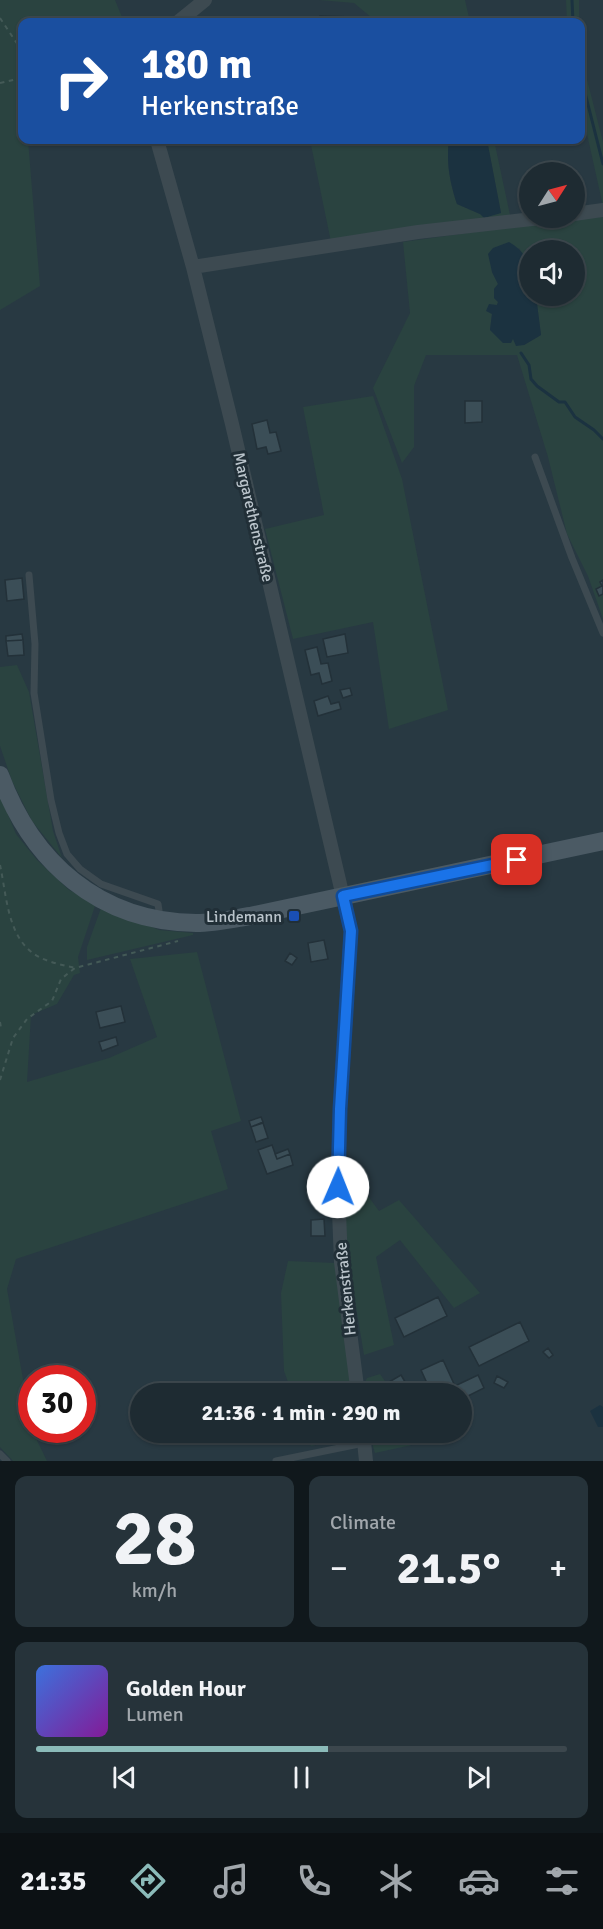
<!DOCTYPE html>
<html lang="en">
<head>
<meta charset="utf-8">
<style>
  body { margin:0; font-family:Signika,sans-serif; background:#26333a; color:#f1f3f6; height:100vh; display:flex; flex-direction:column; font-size:22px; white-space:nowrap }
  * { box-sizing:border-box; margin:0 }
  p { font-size:20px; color:#a1a7ac }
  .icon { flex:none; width:33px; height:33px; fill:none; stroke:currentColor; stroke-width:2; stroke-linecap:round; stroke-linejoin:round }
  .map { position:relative; height:1461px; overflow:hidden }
  .side { display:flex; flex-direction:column; gap:15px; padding:15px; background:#10181c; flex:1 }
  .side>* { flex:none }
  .banner { position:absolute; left:18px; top:18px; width:567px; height:126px; border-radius:12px; box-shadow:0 2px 4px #0004,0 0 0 2px #3c474d; background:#1a4fa0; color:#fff; overflow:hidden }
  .needle { width:39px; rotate:54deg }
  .tools { position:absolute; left:519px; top:162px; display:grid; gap:12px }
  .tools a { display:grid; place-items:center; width:66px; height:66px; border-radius:50%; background:#1e2b32; box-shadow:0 2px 4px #0004,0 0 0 2px #3c474d; font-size:30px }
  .speed { position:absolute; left:18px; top:1365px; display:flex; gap:12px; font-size:30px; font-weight:700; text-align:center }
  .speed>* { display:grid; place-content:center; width:78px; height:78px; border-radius:50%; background:#1e2b32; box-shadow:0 2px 4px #0004,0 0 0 2px #3c474d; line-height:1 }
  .speed .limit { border:9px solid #d22; background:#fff; color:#111 }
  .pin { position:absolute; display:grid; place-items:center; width:51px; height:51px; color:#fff; margin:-26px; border-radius:12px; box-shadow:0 3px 9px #0006 }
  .me { position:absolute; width:66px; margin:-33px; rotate:1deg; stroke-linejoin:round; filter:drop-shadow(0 0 4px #0008) }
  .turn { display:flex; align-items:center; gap:21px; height:126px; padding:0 24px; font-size:27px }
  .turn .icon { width:78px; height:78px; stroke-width:2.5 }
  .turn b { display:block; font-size:42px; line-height:51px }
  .big { font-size:45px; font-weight:700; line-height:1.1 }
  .side .widget { flex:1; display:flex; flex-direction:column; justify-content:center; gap:9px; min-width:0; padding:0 21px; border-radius:12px; background:#26333a }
  .side .dial { align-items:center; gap:0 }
  .dial b { font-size:78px; line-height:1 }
  .song { display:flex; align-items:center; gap:18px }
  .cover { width:72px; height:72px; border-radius:9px; background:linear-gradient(135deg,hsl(220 70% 55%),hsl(290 70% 35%)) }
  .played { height:6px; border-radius:3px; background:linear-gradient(90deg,#8bbbb9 55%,#3c474d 55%) }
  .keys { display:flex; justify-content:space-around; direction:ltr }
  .heat { display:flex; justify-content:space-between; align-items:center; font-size:33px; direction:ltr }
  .side .tiles { flex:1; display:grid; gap:15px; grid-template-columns:1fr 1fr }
  .widget:last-child { grid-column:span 2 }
  .trip { position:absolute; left:130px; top:1383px; width:342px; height:60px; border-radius:30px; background:#1e2b32; box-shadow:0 2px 4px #0004,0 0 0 2px #3c474d; font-weight:700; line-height:60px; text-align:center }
  .menu { display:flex; height:96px; justify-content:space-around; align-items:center; background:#0c1114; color:#a1a7ac }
  .menu .icon { width:42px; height:42px }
  .menu .selected { color:#8bbbb9 }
  .menu b { font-size:27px; color:#f1f3f6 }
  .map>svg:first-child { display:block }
  .green { fill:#2a4340; fill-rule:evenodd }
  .water { fill:#1b3240 }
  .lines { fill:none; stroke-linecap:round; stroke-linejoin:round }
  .stream { stroke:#1b3240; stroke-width:3 }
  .building { fill:#3b4e57; stroke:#233139; stroke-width:1.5 }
  .path { stroke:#445a57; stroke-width:2; stroke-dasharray:4.5 4.5; stroke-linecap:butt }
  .service { stroke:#3d4a51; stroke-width:7 }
  .minor { stroke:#3d4a51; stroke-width:14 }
  .secondary { stroke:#4b5a64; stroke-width:18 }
  .route-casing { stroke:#114b97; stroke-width:15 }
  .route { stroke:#1a73e8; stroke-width:10 }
  .transit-dot { fill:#1a4fb4; stroke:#212f37; stroke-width:2 }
  .labels { text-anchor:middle; stroke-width:6; stroke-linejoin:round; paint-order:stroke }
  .street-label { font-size:16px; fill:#bac4cb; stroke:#212f37 }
  .poi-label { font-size:16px; fill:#bac4cb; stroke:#212f37; text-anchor:end }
</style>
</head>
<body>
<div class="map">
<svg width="603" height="1461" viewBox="0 0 603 1461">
  <rect width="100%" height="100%" fill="#283942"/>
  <path class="green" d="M0,0h115l9,22h-102v118h6l12,146 -40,24z
    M319,0h146l5,22h-93l-23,-19z
    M566,0h13v22h-12z
    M580,52l23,90v64l-22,-99z
    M310,140h139c-3,22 1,43 8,64l23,10 21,-1 -14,-73h7l16,75 -179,27z
    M603,214v405l-15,-43 -21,-42 -19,-77 -31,-102h-91l-12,31v61l-12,16 -29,-75 37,-75 -7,-71zM519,248l10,18 1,-16h44v46h-38l5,39 -17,10 -11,-7 -23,-8 2,-16 -5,-4 2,-5h8l1,-3 -4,-4v-9l4,-5 -6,-12z
    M373,396l29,83 46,231 -59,19 -16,-107 -80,17 -28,-110 59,-14 -21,-108z
    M17,665l12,27 24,139 9,27 -30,-37 -20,-40 -12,-35v-79z
    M0,795l16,39 21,26 32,30 23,11 3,5 -17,51 2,16 -6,2 -17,29 -26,11 -4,67 82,-24 48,-21 -27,-78 67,-7 44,169 -30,10 17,58 -212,70 -9,30 25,141 15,31h-34l-13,-14z
    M106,907l53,23 34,3v2l-106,25v-13l14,-39z
    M343,1162l36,49 20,-11 81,93 -26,15 -54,-68 -24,17 18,88 -30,10 -16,-97 -4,-44z
    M288,1261l47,2 20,130h-63l-8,-22 -3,-78z
    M380,1374l13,19h-28l-1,-9 3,-6z
    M306,1433h51l-4,4 -42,9z
    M369,1433h48l4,10 -46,10z"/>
  <path class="water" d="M449,140h38l14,73 -17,5 -4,-4 -23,-10c-7,-21 -11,-42 -8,-64z
    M509,242c23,13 21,30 21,54h6l5,39 -17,10 -8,1 -3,-7 -2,4h-8l-13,-13 2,-16 -6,-3 3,-7 8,1 1,-3 -4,-4v-9l4,-5 -6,-12 -4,-18 5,-6z
    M600,1405l3,2v20h-5l-8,-16z"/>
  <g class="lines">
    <path class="stream" d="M572,0l1,22
      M580,73l23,91
      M521,353l8,12 2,14 6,7 22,16h6l10,15 19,13 9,9"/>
  </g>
  <path class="building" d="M320,16l32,1v5h-32z
    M465,401h17v21l-17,1z
    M267,420l3,13 6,-1 5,19 -13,3 -2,-7 -9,2 -5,-25z
    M22,578l2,21 -17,2 -2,-21z
    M603,580v14l-4,2 -3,-7 6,-3 -2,-4z
    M22,634l1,6 -17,1v-5z
    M345,634l3,19 -21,4 -4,-18z
    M23,640l1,15 -16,1 -2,-15z
    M317,647l4,17 7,-1 4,18 -10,3 -3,-11 -8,2 -6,-25z
    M350,688l2,7 -9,3 -3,-8z
    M328,696l3,8 8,-2 2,7 -23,7 -4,-15z
    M324,940l4,19 -17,3 -3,-19z
    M290,953l7,5 -5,7 -7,-4z
    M121,1006l4,16 -25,6 -4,-16z
    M116,1037l2,8 -16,6 -3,-9z
    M261,1117l2,5 -12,5 -2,-6z
    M263,1123l5,15 -12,4 -5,-15z
    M272,1145l5,14 13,-5 3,11 -26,9 -9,-24z
    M288,1149l2,5 -13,5 -2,-5z
    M324,1219l1,17h-14v-16z
    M438,1297l9,19 -43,21 -9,-19z
    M520,1322l9,19 -50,25 -10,-19z
    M548,1348l5,7 -4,3 -6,-6z
    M443,1360l12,26 23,-11 6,13 -22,11v-5h-30l-11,-24z
    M401,1375l10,17 -3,2h-10l-9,-12z
    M497,1376l11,6 -4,6 -10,-5z"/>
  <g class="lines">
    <path class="path" d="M0,18l22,33
      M0,83l22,-5
      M0,865c6,27 7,64 28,84 12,12 31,15 47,19
      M0,1022l1,6
      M0,1080l13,-42 14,-19 25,-18 9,-22 14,-11 103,-27"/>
    <path class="service" d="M535,457l37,101 31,75
      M29,575l6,69 -1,49 17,107 8,33 8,21 13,15 21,15 57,20 2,13
      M0,1454l7,7
      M276,1461l88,-18"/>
    <path class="minor" d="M178,22l27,-22
      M157,140l36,127 39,157 119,507 -11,178 -2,78 3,75 17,132
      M574,214l29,-4
      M193,267l225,-35 123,-14
      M363,1432l3,29"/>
    <path class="secondary" d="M0,775c32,87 99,147 196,148 18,0 36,-4 54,-7l353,-75"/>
  </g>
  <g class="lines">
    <defs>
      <path id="route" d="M338,1187l2,-78 11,-178 -8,-35 174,-36"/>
    </defs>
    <use href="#route" class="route-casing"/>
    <use href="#route" class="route"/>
  </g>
  <rect class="transit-dot" x="288" y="910" width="12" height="12" rx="3"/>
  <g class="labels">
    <g class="street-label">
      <text transform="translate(254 517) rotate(77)" y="6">Margarethenstraße</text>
      <text transform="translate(345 1289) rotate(-96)" y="6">Herkenstraße</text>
    </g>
    <g class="poi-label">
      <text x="282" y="922">Lindemann</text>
    </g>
  </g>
</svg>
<div class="tools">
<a><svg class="needle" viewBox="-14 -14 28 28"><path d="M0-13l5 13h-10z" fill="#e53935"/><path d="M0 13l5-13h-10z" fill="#a1a7ac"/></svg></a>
<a><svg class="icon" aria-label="sound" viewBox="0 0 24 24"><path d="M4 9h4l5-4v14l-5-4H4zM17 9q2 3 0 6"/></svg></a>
</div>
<div class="speed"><div class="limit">30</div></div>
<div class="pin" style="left:517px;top:860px;background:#d93025"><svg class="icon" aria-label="arrive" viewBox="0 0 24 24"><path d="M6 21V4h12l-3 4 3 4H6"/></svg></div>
<svg class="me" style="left:338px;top:1187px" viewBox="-20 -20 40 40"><circle r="19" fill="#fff"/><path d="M0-13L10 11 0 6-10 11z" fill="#1a73e8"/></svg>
<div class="trip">21:36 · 1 min · 290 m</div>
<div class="banner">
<div class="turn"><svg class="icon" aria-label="right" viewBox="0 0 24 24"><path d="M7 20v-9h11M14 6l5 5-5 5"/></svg><div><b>180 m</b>Herkenstraße</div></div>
</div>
</div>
<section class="side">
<div class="tiles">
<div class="widget dial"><b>28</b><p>km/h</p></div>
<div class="widget"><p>Climate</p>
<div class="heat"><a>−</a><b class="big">21.5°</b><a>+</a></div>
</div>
<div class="widget">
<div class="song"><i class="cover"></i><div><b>Golden Hour</b><p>Lumen</p></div></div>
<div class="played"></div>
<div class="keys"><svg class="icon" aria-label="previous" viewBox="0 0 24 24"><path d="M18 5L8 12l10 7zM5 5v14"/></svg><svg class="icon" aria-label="pause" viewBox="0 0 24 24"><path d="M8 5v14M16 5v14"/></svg><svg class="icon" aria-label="next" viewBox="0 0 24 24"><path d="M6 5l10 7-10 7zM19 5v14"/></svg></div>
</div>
</div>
</section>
<nav class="menu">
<b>21:35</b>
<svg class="icon selected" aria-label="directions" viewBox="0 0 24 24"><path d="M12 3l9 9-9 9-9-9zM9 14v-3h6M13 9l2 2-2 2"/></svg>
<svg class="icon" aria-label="music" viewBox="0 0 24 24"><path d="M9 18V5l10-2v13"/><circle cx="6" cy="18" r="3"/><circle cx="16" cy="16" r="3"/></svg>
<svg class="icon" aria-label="phone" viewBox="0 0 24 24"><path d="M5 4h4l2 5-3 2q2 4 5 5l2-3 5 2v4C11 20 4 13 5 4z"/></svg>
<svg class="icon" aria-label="climate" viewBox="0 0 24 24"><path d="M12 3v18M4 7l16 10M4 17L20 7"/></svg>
<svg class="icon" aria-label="car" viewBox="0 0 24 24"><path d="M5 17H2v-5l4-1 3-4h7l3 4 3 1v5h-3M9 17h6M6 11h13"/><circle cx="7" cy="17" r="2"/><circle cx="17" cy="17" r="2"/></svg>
<svg class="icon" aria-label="filters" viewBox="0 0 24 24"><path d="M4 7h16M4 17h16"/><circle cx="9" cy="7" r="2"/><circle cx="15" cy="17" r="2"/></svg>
</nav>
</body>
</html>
